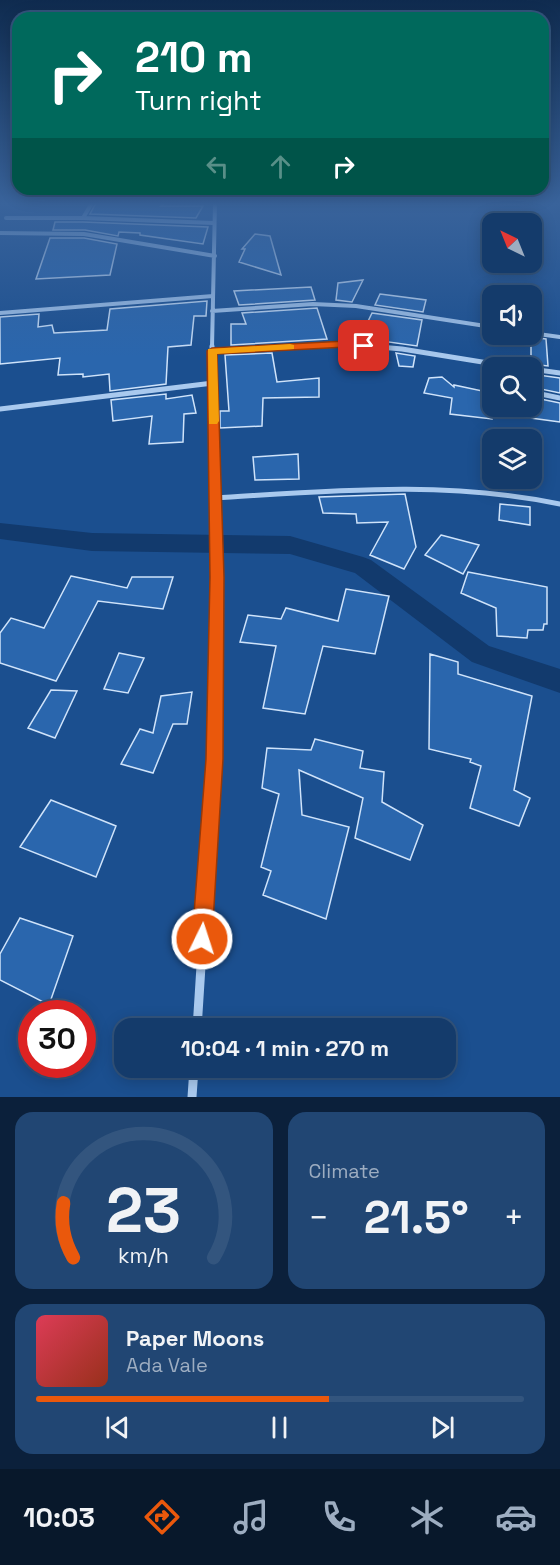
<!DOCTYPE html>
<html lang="en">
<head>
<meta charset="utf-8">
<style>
  body { margin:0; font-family:"Space Grotesk",sans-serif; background:#214673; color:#f1f3f6; height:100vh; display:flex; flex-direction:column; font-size:22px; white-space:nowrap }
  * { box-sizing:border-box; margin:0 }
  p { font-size:20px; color:#9dadc1 }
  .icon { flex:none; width:33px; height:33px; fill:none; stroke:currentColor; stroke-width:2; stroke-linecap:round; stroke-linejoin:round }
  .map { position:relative; height:1097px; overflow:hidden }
  .drawer { display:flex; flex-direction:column; gap:15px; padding:15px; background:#0b203b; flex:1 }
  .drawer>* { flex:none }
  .banner { position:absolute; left:12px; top:12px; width:537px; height:183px; border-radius:18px; box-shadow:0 3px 15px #0003,0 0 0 2px #33557e; background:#00695c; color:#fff; overflow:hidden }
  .needle { width:39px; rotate:317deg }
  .fabs { position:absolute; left:482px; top:213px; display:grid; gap:12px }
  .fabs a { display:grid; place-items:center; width:60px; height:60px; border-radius:12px; background:#143b6b; box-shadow:0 3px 15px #0003,0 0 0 2px #33557e; font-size:30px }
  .speed { position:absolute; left:18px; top:1000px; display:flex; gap:12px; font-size:30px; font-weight:700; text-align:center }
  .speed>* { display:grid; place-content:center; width:78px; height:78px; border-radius:50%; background:#143b6b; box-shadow:0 3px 15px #0003,0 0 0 2px #33557e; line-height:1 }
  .speed .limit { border:9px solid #d22; background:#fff; color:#111 }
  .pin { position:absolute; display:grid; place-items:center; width:51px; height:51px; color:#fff; margin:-26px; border-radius:12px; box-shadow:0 3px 9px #0006 }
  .me { position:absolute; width:66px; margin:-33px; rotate:4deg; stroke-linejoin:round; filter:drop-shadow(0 0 4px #0008) }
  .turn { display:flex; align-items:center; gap:21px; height:126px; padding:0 24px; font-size:27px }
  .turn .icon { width:78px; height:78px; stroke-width:2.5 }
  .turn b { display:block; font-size:42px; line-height:51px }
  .lanes { display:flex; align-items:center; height:57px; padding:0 24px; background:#0003; justify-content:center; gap:30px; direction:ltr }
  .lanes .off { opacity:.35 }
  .big { font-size:45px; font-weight:700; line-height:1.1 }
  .drawer .tile { flex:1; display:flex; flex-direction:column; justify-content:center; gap:9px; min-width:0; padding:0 21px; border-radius:18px; background:#214673 }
  .drawer .dial { align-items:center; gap:0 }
  .dial svg { height:156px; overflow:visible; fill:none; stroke:#33557e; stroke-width:7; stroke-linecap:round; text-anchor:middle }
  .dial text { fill:#f1f3f6; stroke:none }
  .song { display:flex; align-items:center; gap:18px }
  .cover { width:72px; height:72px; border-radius:9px; background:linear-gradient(135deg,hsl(350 70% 55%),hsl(10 70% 35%)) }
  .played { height:6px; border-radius:3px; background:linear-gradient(90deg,#ea580c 60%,#33557e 60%) }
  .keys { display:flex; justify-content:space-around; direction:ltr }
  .heat { display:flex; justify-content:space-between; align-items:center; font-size:33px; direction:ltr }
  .drawer .tiles { flex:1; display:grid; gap:15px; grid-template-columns:1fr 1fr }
  .tile:last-child { grid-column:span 2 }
  .trip { position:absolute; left:114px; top:1018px; width:342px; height:60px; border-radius:18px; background:#143b6b; box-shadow:0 3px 15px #0003,0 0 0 2px #33557e; font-weight:700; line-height:60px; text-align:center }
  .menu { display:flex; height:96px; justify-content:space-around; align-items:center; background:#08182b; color:#9dadc1 }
  .menu .icon { width:42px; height:42px }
  .menu .selected { color:#ea580c }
  .menu b { font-size:27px; color:#f1f3f6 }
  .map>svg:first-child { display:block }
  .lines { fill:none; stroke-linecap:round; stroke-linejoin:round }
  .canal { fill:#123a6d; fill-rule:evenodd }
  .building { fill:#2a66ad; stroke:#cfe3fa; stroke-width:1.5 }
  .minor-far3 { stroke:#a9c9ee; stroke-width:4 }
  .minor-far2 { stroke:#a9c9ee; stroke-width:5 }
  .minor-far1 { stroke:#a9c9ee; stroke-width:7 }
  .minor { stroke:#a9c9ee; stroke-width:9 }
  .route { fill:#ea580c; stroke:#983908; stroke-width:1.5 }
  .slow { fill:#f59e0b }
</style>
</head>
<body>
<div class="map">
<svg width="560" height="1097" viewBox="0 0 560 1097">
  <rect width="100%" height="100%" fill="#1b4f8f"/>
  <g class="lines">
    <path class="canal" d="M0,523l92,10 198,3 73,21 8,3 118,86 71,23v24l-88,-31 -117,-89 -65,-19 -198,-3 -92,-12z"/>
  </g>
  <path class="building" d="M96,203h69l-4,3h42l-7,12 -106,-4z
    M55,222h28l125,5 -5,17 -63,-9v-2l-21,-1 -1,4 -33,-6h-32z
    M255,234l15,2 11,39 -42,-13 6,-13h-3z
    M50,238h34l33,6 -7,31 -74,4z
    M363,280l-11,22 -16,-2 2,-17z
    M311,287l4,13 -76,5 -5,-14z
    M380,294l46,6 -3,12 -48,-7z
    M207,301l-1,15h-12l-3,29 -23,2 -2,37 -56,7 -1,-17 -26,3v-3l-25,1 2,-17 -60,6v-47l39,-3 -1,13 14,-2 2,8 53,-3 3,-21z
    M317,308l10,31 -96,6v-21h15l-4,-11z
    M372,313l50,7 -5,26 -57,-8z
    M531,337l15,2 2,27 -17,-2z
    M272,353l5,29 42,-4v19l-56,1 -1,28 -42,2v-17h9l-4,-56z
    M396,353l19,3 -2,11 -14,-1z
    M531,374l29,4v15l-29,-6z
    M442,377l12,10v-2l38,8v26l-42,-5 2,-16 -28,-5 5,-15z
    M166,394v5l26,-4 4,18 -12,1 -1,28 -34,2 3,-28 -39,5 -2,-21z
    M531,397l29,6v19l-29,-4z
    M298,454l1,25 -44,1 -2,-23z
    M405,494l11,53 -12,22 -34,-14 18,-33 -31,1 -1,-9 -33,-1 -4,-16z
    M500,504l30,3v18l-31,-5z
    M441,535l38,10 -16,29 -38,-19z
    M468,572l79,15v37h-3l-1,6h-15l-1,8 -30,-2 -1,-28 -35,-15z
    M71,576l56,12 5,-11h41l-10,32 -65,-8 -42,80 -56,-18v-30l11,-15 33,10z
    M346,589l43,7 -14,58 -52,-8 -18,68 -42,-6 13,-62 -36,-4 8,-27 33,4 5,-11 52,13z
    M119,653l25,5 -16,35 -24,-4z
    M430,654l28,8v12l74,22 -18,94 16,8 -11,28 -49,-18 11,-42 -11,-4 1,-3 -42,-10z
    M51,690l26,1 -22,47 -27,-10z
    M192,692l-5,32h-14l-20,49 -32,-9 19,-35 13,4 8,-37z
    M315,739l48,12 -3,17 24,4 -2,30 41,23 -13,35 -55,-22 8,-40 -64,-28 3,45 47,12 -23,92 -63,-24 8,-24 -10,-4 18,-73 -17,-6 5,-40 44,2z
    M51,800l65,26 -20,51 -76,-30z
    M20,918l53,18 -24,69 -49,-25v-26z"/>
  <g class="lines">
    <path class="minor-far3" d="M6,218h77l131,5
      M83,218l9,-15
      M0,233l84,1 131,22
      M212,311l101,-7 43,2 136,21
      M0,313l213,-17
      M531,333l29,4
      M212,348l3,-145
      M279,348l67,-4 39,4"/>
    <path class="minor-far2" d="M212,346l4,189
      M368,346l34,3 117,19
      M212,351l96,-5
      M492,364v11
      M531,369l29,4
      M531,392l29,6
      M0,409l213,-26
      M215,498c117,-7 229,-18 345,6"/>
    <path class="minor-far1" d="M213,779l3,-246"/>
    <path class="minor" d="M197,1029l16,-251
      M192,1097l2,-29"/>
  </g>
  <linearGradient id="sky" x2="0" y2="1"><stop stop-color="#0f2b4f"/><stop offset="0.57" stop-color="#39639b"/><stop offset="1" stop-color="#39639b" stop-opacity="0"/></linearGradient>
  <rect width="560" height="357" fill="url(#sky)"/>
  <path class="route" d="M346,341l18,2 6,3 -6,3 -18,-2 -129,7 7,223 -1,182 -11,180 -3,7 -7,3 -7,-3 -3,-7 14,-180 4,-182 -3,-226 5,-3z"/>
  <path class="slow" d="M290,344l4,1v4l-77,5 2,67 -2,3h-8l-1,-75z"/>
</svg>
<div class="fabs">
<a><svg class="needle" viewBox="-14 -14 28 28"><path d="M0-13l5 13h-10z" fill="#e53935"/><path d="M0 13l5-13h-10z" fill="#9dadc1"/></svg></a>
<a><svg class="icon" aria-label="sound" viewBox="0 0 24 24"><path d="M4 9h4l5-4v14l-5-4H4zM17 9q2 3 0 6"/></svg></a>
<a><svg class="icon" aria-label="search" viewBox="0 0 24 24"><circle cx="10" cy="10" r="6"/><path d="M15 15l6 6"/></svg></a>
<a><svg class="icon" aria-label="layers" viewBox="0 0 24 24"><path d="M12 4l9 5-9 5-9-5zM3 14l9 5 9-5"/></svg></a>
</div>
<div class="speed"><div class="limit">30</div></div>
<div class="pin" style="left:364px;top:346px;background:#d93025"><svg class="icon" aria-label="arrive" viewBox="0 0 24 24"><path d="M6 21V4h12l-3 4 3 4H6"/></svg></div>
<svg class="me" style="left:202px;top:939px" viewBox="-20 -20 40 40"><circle r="17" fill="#ea580c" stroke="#fff" stroke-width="3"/><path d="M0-11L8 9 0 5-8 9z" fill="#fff"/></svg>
<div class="trip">10:04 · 1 min · 270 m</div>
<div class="banner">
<div class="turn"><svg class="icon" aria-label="right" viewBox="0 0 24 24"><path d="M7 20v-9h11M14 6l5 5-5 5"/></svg><div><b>210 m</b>Turn right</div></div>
<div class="lanes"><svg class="icon off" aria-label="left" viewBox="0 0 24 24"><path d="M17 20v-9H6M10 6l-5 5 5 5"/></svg><svg class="icon off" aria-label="ahead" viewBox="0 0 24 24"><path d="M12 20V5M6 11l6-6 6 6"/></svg><svg class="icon" aria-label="right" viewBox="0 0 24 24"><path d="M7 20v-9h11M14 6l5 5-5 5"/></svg></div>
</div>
</div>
<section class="drawer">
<div class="tiles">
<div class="tile dial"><svg viewBox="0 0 100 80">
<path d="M14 69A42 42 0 1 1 86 69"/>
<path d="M14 69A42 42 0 0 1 9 41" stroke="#ea580c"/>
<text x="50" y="56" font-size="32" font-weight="700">23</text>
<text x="50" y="72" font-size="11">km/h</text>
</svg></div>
<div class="tile"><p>Climate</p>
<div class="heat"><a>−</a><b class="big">21.5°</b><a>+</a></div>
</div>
<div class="tile">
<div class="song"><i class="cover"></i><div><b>Paper Moons</b><p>Ada Vale</p></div></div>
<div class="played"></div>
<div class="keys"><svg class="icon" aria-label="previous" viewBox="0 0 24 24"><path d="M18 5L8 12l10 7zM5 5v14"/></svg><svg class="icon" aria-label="pause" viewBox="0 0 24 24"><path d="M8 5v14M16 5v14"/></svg><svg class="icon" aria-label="next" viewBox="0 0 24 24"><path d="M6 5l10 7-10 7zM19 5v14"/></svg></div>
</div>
</div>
</section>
<nav class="menu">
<b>10:03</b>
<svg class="icon selected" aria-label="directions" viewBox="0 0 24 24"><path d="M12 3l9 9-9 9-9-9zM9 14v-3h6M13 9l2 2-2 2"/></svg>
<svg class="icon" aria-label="music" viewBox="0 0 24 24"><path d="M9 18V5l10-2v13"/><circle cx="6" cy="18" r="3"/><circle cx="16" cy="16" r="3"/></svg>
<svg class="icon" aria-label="phone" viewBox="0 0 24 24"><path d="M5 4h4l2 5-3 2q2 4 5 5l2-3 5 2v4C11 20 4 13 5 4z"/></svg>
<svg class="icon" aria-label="climate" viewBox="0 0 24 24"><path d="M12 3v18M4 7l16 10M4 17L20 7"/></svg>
<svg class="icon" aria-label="car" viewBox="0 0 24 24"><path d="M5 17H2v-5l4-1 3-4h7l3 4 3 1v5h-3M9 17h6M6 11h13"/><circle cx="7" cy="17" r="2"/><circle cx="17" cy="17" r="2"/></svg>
</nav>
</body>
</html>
